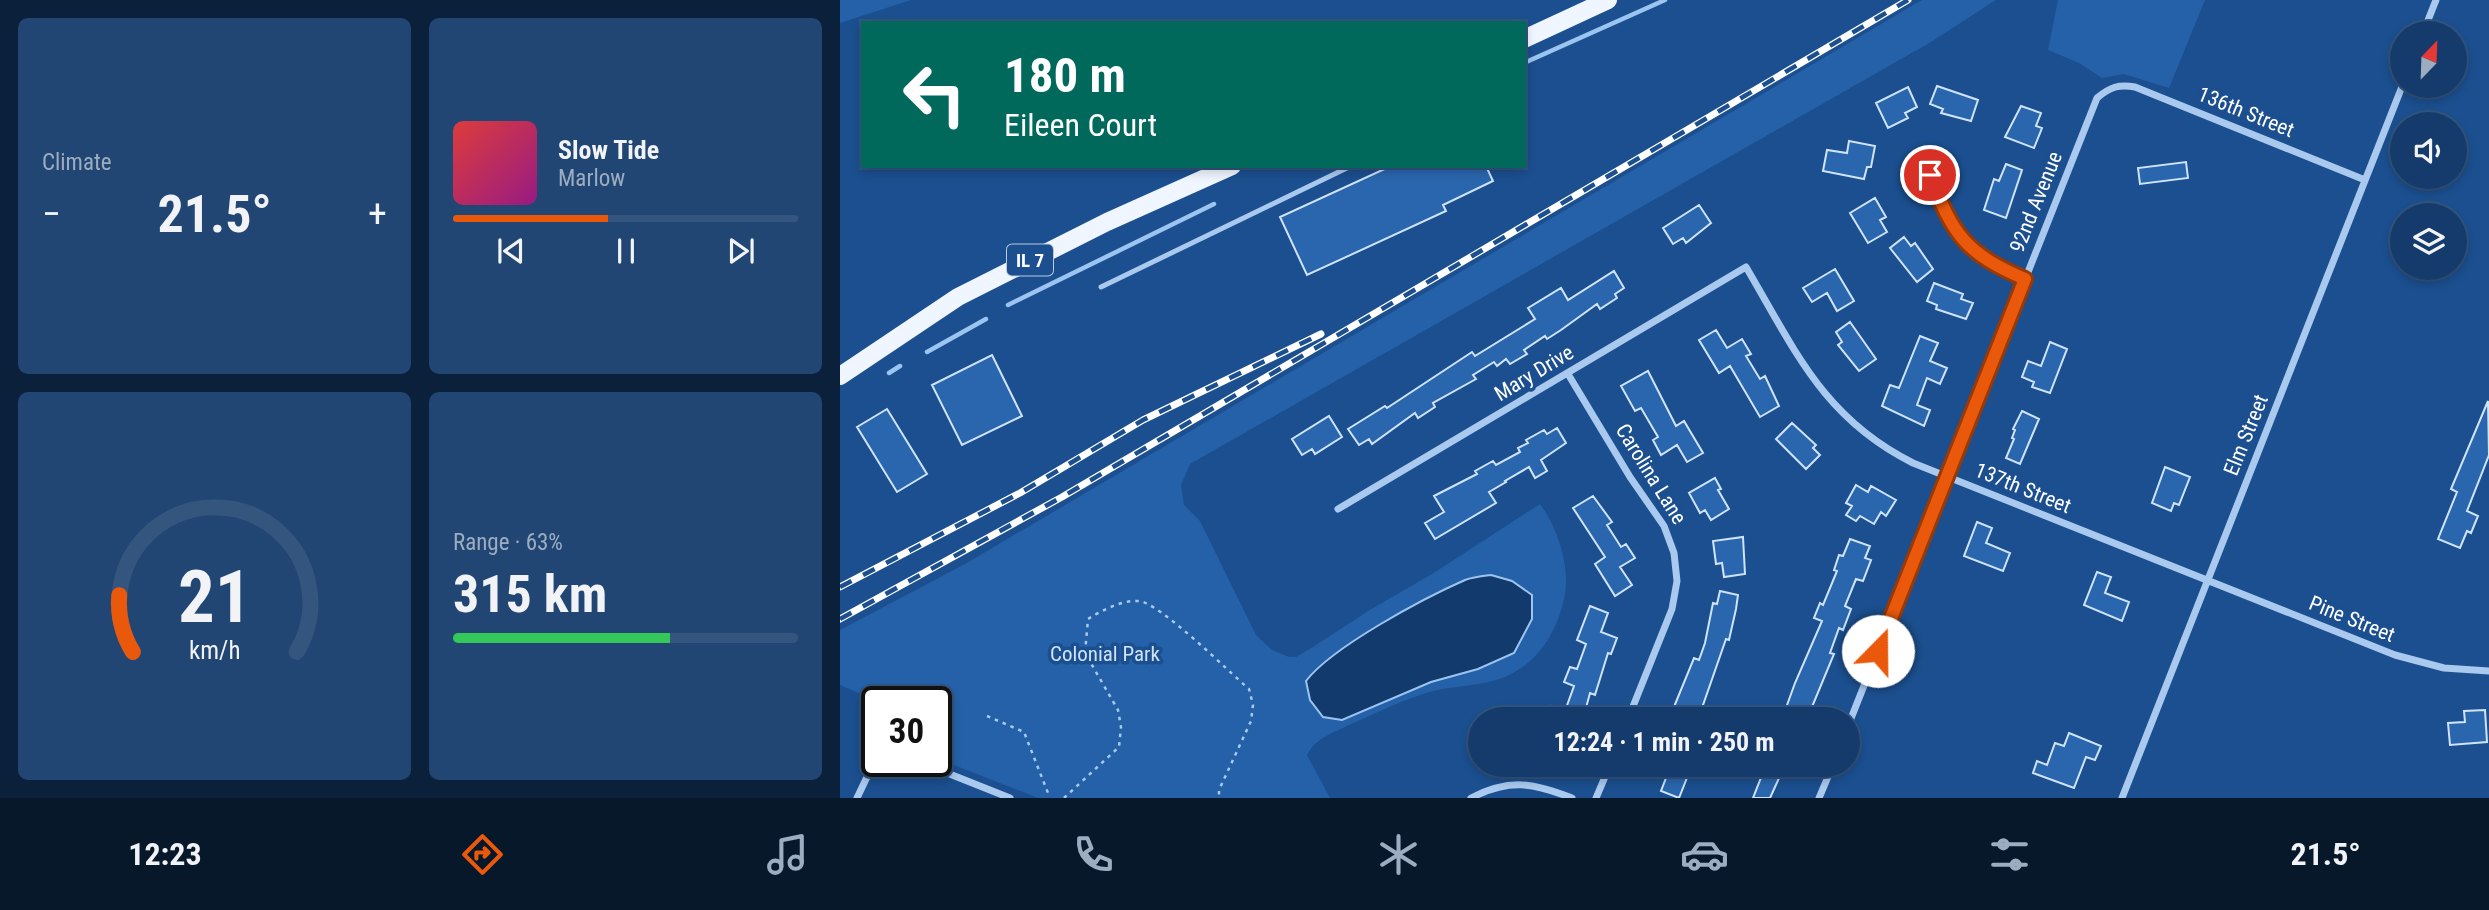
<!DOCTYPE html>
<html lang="en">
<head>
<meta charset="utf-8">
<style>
  body { margin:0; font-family:"Roboto Condensed",sans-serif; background:#214673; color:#f1f3f6; height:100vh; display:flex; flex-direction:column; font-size:26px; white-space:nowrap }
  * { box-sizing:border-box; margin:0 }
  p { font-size:23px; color:#9dadc1 }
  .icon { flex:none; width:38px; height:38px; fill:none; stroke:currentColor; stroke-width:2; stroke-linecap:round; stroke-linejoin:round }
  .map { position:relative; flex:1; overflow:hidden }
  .side { display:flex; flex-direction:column; gap:18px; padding:18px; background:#0b203b; width:840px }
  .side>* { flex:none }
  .hud { position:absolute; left:21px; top:21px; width:665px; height:147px; border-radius:0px; box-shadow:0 4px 10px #0003,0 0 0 2px #33557e; background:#00695c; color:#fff; overflow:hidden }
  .needle { width:46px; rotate:23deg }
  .fabs { position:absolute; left:1550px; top:21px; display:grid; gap:14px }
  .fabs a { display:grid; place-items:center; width:77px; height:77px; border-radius:50%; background:#143b6b; box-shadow:0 4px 10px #0003,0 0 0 2px #33557e; font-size:35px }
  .speed { position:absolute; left:21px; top:686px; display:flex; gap:14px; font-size:35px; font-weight:700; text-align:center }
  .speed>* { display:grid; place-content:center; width:91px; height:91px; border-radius:50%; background:#143b6b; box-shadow:0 4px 10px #0003,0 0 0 2px #33557e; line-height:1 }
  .speed .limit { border:4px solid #111; border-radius:10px; background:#fff; color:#111 }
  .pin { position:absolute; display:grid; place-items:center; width:60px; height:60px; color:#fff; margin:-30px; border:4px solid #fff; border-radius:50%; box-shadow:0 2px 7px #0007 }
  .me { position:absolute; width:77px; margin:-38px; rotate:22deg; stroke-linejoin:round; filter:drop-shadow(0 0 5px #0008) }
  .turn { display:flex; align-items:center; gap:24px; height:147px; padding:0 28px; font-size:32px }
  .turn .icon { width:91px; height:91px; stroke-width:2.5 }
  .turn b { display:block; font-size:49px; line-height:60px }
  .big { font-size:52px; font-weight:700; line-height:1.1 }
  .side .card { flex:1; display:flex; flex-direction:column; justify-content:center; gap:10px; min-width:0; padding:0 24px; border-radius:10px; background:#214673 }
  .side .dial { align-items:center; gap:0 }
  .dial svg { height:182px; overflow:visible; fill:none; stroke:#33557e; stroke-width:7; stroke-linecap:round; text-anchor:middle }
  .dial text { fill:#f1f3f6; stroke:none }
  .song { display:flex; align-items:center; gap:21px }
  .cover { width:84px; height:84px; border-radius:10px; background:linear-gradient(135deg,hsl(0 70% 55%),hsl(310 70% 35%)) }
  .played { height:7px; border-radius:4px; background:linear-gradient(90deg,#ea580c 45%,#33557e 45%) }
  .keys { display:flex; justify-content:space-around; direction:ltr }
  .heat { display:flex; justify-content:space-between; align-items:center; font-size:38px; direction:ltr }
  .charge { height:10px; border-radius:5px; background:linear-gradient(90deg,#34c759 63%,#33557e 0) }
  .side .tiles { flex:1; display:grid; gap:18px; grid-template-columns:repeat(2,1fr) }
  .trip { position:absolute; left:628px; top:707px; width:392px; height:70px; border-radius:35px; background:#143b6b; box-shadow:0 4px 10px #0003,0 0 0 2px #33557e; font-weight:700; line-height:70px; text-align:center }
  .tabs { display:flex; height:112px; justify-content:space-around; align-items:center; background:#08182b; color:#9dadc1 }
  .tabs .icon { width:49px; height:49px }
  .tabs .selected { color:#ea580c }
  .tabs b { font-size:32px; color:#f1f3f6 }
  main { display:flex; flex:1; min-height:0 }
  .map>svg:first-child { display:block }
  .green { fill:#2461a8 }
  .water { fill:#123a6d; stroke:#9cc4f0; stroke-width:2 }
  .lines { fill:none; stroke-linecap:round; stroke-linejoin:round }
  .stream { stroke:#9cc4f0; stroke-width:4.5 }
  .building { fill:#2a66ad; stroke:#cfe3fa; stroke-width:2 }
  .path { stroke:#a9c9ee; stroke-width:2.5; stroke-dasharray:3.5 5; stroke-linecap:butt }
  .service { stroke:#a9c9ee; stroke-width:5 }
  .minor { stroke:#a9c9ee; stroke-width:7 }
  .primary { stroke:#f0f6ff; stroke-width:18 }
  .rail-casing { stroke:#fff; stroke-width:7 }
  .rail { stroke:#1b4f8f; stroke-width:4.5; stroke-dasharray:13; stroke-linecap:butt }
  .route-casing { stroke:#983908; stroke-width:18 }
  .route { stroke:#ea580c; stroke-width:12 }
  .labels { text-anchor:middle; stroke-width:7; stroke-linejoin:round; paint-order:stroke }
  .shield { fill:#1b4f8f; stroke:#bbcadd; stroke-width:2 }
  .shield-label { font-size:19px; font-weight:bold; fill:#fff }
  .street-label { font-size:21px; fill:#fff; stroke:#1b4f8f }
  .park-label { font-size:21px; fill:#cfe3fa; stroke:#1b4f8f }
</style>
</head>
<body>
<main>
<section class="side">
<div class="tiles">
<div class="card"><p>Climate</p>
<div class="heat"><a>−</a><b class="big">21.5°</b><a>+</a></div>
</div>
<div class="card">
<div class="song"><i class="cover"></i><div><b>Slow Tide</b><p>Marlow</p></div></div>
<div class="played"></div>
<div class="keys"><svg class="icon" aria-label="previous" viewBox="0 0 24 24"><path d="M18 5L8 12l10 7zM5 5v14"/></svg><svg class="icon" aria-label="pause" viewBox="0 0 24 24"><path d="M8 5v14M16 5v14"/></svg><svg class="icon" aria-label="next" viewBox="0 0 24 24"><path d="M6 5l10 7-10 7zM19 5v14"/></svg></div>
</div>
<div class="card dial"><svg viewBox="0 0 100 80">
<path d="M14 69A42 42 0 1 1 86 69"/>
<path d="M14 69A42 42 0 0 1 8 44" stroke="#ea580c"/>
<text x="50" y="56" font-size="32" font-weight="700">21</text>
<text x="50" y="72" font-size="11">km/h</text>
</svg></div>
<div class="card"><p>Range · 63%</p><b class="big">315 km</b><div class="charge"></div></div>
</div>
</section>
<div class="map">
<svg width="1649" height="798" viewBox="0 0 1649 798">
  <rect width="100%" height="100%" fill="#1b4f8f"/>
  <path class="green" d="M0,0h71l-71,23z
    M1082,0h74l-65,42 -741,422 -9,21 3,20 16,16 56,114 16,15 17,7h7l17,-10 55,-36 64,-37 108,-70c17,22 30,62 25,90 -7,39 -30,75 -69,86 -20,6 -42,6 -63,11 -28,8 -57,22 -84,34 -16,8 -33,13 -42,30l23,43h-292l-102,-40v-56h-59v24l-7,-28 -30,-13v-55l125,-66z
    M1218,0h147l-36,88 -45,-14 -22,4 -23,-15 -31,-13z"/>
  <path class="water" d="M651,575l21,6 20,14v24l-18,34 -36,16 -47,13 -89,38 -19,-3 -13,-17 -4,-19c26,-34 118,-83 159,-101 8,-3 18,-4 26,-5z"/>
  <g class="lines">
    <path class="stream" d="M684,63l141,-63
      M168,305l206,-101
      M87,352l59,-33
      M49,373l11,-7"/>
  </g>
  <path class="building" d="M1097,86l41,14 -7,21 -30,-8 2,-4 -13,-5z
    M1068,87l9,20 -12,6 3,5 -20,10 -12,-25z
    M1181,106l20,7 -5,13 6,2 -8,20 -29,-11z
    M1009,141l26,5 -4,21h-4l-3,12 -41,-8 4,-21 20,3z
    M1346,162l2,16 -48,6 -2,-16z
    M1166,164l16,6 -16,48 -22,-8 10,-31 5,2z
    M551,166h95l7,15 -50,24 3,6 -139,64 -27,-58z
    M1035,198l11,19 -6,3 7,12 -19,11 -18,-30z
    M859,205l12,18 -25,20 -3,-5 -10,6 -10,-16z
    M1064,237l7,9 4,-3 18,26 -16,13 -27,-34z
    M995,269l19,32 -17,10 -10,-18 -15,9 -9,-14z
    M774,271l10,17 -9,6 2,4 -17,11 -3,-5 -36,26 -14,9 -2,-3 -21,14 3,4 -17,10 -4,-5 -9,7 -3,-4 -21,13 3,4 -43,24 2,4 -17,11 -3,-5 -43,31 -3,-5 -10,6 -11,-16 37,-23 2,2 85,-56 3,4 60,-37 -7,-11 33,-20 7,12z
    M1094,283l29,11 -2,5 12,4 -7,16 -30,-10 1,-4 -10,-4z
    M1010,322l26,37 -17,12 -21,-26 4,-3 -6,-10z
    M876,330l11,18 15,-9 9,15 -5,2 14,23 5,-3 14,30 -19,11 -30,-51 -11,7 -20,-33z
    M1080,336l18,7 -8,18 17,7 -7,16 -13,-6 -10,27 13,5 -6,16 -42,-20 8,-21 9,3z
    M1210,342l17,7 -17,44 -18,-6 2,-5 -12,-5 6,-16 13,5z
    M152,355l30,61 -60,29 -30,-60z
    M808,371l28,55 8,-5 19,32 -16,9 -10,-17 -16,10 -8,-15 5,-3 -17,-29 -6,3 -14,-25z
    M1648,401l1,54 -22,56 11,5 -7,17 -4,-2 -7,17 -22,-9 19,-47 -6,-3z
    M47,409l40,65 -30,18 -40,-65z
    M1182,411l17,8 -19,45 -14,-6 8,-19 -2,-1 3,-8 -2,-1z
    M489,416l13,21 -27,17 -3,-5 -10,6 -10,-16z
    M952,423l24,22 -3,3 7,7 -14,14 -30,-30z
    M717,428l9,15 -25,17 6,11 -12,7 -6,-11 -24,14 1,1 -17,10 7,11 -61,36 -10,-16 19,-11 -10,-16 43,-22 -2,-3 18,-10 3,4 24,-13 -2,-4 10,-5 -2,-3 18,-10 3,4z
    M1325,467l25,10 -11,28 -5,-2 -3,8 -19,-8z
    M875,478l6,11 -3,1 11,19 -18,11 -6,-10 -5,3 -11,-20z
    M1016,485l12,7 3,-6 25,14 -10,16 -5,-4 -7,12 -14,-8 -4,5 -10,-6 6,-9 -6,-3z
    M753,496l19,26 -5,3 14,22 5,-3 9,14 -15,9 12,18 -17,11 -20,-32 10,-7 -32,-49z
    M1137,522l15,6 -6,15 24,10 -7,18 -39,-15z
    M903,537l2,37 -21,3 -2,-14 -6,1 -3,-23z
    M1010,539l20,7 -5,12 6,2 -8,21 -7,-2 -11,27 6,3 -8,21 -4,-2 -9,25 4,1 -27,65h-25l13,-36 27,-62 -8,-3 6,-15 3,2 14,-34 -3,-1 5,-15 4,1z
    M1257,572l14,5 -6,16 24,9 -7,19 -38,-16z
    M880,591l18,4 -2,14 -7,31 -3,-1 -24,69 4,2 -4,9h-33l25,-61 5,2 6,-17 8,-40 4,1z
    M750,606l18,7 -7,19 16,6 -6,16 -3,-1 -13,42 -5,-2 -7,26h-37l5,-13 14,5 9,-25 -10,-4 6,-15 7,2 9,-25 -9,-4z
    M1645,710l2,32 -37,3 -2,-22 17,-1 -1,-11z
    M1229,733l32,13 -6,14 -9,-3 -12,31 -41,-15 4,-12 10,4 8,-22 9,3z
    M831,765h21l-13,33 -18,-7z
    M926,765h19l-15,33h-17z"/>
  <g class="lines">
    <path class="path" d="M147,716l37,16 24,61
      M224,798l55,-51 2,-20 -3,-17 -33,-57 3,-34c15,-9 33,-19 51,-18 21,2 90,71 110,88l4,16 -2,16 -32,69v8"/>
    <path class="service" d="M261,287l250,-121"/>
    <path class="minor" d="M1583,33l13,-33
      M1090,175c23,60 35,78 95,104
      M728,374l62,103 34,49 10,27 3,28 -5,28 -44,110
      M498,509l408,-242c49,83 77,151 167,196l482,192 49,13 45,3
      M1008,726l249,-628c13,-11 22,-14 38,-11l230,93
      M77,761l93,37
      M17,798l20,-42
      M631,798c39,-20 62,-15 101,0
      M756,798l14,-33
      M979,798l14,-33
      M1282,798l281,-714"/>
    <path class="primary" d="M684,39l84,-39
      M0,376l118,-79 149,-75 125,-56"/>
    <defs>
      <path id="rail" d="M0,587l180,-94 123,-73 178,-86
        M0,619l222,-122 846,-497"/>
    </defs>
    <use href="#rail" class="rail-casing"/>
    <use href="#rail" class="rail"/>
  </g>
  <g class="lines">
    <defs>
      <path id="route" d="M1038,651l147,-372c-60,-26 -72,-44 -95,-104"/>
    </defs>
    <use href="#route" class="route-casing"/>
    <use href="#route" class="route"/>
  </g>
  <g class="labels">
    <rect class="shield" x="167" y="244.5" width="46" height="31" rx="5"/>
    <g class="shield-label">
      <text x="190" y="267">IL 7</text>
    </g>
    <g class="street-label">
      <text transform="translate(1406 112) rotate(22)" y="7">136th Street</text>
      <text transform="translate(1196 202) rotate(-68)" y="7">92nd Avenue</text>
      <text transform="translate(694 373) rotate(-31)" y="7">Mary Drive</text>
      <text transform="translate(1406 435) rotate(-68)" y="7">Elm Street</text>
      <text transform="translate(811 474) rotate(58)" y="7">Carolina Lane</text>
      <text transform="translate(1183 488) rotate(22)" y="7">137th Street</text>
      <text transform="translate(1512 619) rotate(22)" y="7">Pine Street</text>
    </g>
    <g class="park-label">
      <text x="265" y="661">Colonial Park</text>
    </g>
  </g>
</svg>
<div class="fabs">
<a><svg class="needle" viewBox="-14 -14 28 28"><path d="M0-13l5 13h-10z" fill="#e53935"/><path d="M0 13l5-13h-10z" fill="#9dadc1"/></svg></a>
<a><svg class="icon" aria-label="sound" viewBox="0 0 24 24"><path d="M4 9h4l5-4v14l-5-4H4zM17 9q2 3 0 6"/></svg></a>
<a><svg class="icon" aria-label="layers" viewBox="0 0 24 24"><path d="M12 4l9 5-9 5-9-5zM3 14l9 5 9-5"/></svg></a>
</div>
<div class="speed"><div class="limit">30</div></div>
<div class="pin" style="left:1090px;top:175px;background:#d93025"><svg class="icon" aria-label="arrive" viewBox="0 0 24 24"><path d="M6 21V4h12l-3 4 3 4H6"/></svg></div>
<svg class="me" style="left:1038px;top:651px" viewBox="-20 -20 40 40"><circle r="19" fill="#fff"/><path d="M0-13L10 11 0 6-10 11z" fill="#ea580c"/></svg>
<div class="trip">12:24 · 1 min · 250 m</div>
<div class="hud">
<div class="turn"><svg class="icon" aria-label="left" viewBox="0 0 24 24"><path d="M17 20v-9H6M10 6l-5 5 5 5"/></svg><div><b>180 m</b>Eileen Court</div></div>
</div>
</div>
</main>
<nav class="tabs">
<b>12:23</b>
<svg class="icon selected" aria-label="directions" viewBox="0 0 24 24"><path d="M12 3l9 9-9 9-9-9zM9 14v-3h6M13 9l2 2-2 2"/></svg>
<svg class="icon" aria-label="music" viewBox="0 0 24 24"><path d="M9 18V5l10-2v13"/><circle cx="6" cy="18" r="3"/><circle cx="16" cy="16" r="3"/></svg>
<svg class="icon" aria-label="phone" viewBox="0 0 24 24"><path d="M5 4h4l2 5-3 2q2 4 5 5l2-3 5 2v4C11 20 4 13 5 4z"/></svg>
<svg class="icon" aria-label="climate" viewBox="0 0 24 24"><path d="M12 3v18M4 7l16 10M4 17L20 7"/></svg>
<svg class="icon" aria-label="car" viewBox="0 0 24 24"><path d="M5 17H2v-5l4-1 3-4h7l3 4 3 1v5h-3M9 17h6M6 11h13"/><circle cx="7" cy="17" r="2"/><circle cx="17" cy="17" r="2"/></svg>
<svg class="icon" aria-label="filters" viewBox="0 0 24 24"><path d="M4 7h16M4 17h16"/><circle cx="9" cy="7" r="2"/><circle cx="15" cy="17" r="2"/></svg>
<b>21.5°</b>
</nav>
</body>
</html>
